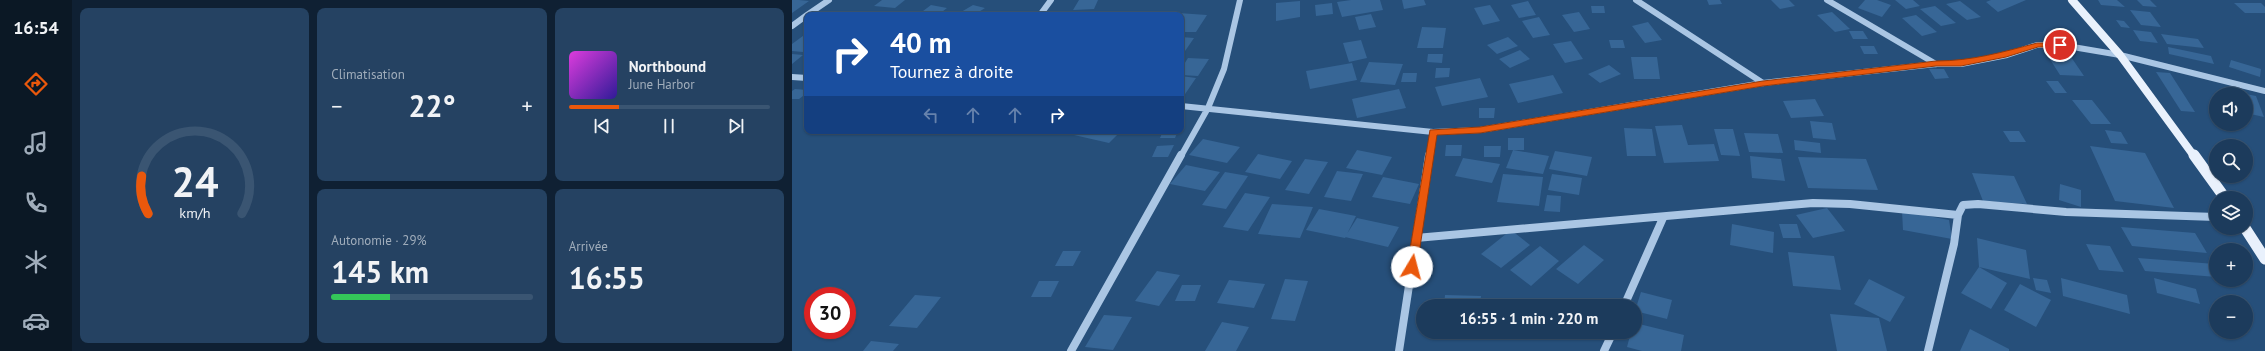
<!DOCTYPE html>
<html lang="fr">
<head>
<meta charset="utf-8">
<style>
  body { margin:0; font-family:"PT Sans",sans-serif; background:#254262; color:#f1f3f6; height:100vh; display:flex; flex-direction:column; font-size:15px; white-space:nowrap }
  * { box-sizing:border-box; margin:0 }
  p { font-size:13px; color:#a0adbb }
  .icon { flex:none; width:22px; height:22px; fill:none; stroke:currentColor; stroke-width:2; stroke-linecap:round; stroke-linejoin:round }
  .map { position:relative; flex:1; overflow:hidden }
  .details { display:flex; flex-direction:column; gap:8px; padding:8px; background:#0f2033; width:720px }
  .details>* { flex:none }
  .hud { position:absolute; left:12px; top:12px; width:380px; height:122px; border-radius:8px; box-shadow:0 1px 3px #0004,0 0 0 1px #3a5572; background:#1a4fa0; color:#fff; overflow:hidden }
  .fabs { position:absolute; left:1417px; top:87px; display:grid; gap:8px }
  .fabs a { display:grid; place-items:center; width:44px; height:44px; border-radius:50%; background:#1c3b5c; box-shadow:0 1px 3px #0004,0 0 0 1px #3a5572; font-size:20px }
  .speed { position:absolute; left:12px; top:287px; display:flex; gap:8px; font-size:20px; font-weight:700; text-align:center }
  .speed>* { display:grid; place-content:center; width:52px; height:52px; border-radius:50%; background:#1c3b5c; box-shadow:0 1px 3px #0004,0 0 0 1px #3a5572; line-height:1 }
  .speed .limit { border:6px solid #d22; background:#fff; color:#111 }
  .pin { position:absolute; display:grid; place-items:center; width:34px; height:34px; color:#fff; margin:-17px; border:2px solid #fff; border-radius:50%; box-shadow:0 1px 4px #0007 }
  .me { position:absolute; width:44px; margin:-22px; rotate:8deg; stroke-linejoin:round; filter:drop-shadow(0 0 3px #0008) }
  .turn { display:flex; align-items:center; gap:14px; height:84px; padding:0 20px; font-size:18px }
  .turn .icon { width:52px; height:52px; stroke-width:2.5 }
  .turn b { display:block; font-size:28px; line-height:34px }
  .lanes { display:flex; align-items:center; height:38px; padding:0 20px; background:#0003; justify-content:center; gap:20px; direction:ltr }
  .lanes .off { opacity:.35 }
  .big { font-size:30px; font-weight:800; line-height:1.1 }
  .details .widget { flex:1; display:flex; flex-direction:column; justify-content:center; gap:6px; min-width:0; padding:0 14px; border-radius:8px; background:#254262 }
  .details .dial { align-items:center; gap:0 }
  .dial svg { height:104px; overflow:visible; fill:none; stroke:#3a5572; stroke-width:7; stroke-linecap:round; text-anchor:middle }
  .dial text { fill:#f1f3f6; stroke:none }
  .song { display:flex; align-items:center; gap:12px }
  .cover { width:48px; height:48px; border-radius:6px; background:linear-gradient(135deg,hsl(300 70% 55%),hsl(250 70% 35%)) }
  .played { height:4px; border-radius:2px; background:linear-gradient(90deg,#ea580c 25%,#3a5572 25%) }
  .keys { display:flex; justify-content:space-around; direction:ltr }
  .heat { display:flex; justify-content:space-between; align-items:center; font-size:22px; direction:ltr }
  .charge { height:6px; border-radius:3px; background:linear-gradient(90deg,#34c759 29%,#3a5572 0) }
  .details .tiles { flex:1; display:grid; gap:8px; grid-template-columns:repeat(3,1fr) }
  .widget:first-child { grid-row:span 2 }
  .trip { position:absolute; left:624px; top:299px; width:226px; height:40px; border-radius:20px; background:#1c3b5c; box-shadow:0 1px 3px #0004,0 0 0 1px #3a5572; font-weight:800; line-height:40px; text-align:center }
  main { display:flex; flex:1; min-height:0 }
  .dock { display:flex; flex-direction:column; width:72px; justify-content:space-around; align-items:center; background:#0b1825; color:#a0adbb }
  .dock .icon { width:28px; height:28px }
  .dock .on { color:#ea580c }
  .dock b { font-size:18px; color:#f1f3f6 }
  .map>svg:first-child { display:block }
  .building { fill:#376696 }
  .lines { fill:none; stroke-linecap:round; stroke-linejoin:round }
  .minor-far1 { stroke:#aac6e4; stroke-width:6 }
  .minor { stroke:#aac6e4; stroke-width:8 }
  .major-far1 { stroke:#e9f1fc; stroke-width:8 }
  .major { stroke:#e9f1fc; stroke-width:11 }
  .route { fill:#ea580c; stroke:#983908 }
</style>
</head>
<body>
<main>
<nav class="dock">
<b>16:54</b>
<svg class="icon on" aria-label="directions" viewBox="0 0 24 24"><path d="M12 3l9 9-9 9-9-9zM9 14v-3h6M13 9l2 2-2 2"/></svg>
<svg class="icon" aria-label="music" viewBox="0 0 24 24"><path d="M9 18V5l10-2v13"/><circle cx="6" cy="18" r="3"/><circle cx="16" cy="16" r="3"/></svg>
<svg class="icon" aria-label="phone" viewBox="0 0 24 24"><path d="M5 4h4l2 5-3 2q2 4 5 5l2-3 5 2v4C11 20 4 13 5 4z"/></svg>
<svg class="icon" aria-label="climate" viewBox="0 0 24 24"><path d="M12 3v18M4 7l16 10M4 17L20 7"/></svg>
<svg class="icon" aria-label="car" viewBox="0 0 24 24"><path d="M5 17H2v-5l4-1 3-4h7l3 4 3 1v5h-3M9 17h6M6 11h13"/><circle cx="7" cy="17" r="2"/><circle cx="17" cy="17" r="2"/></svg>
</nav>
<section class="details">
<div class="tiles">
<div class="widget dial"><svg viewBox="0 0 100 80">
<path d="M14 69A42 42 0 1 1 86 69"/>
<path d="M14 69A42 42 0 0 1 9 40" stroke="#ea580c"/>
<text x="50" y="56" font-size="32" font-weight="700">24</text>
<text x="50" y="72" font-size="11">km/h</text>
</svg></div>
<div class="widget"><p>Climatisation</p>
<div class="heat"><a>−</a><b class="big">22°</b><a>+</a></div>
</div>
<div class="widget">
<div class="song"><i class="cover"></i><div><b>Northbound</b><p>June Harbor</p></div></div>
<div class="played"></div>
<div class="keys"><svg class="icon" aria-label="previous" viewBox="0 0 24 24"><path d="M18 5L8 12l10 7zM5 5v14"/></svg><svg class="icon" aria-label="pause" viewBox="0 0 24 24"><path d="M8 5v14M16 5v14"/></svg><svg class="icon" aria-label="next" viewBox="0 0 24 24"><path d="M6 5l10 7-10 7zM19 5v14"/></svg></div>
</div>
<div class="widget"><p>Autonomie · 29%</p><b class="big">145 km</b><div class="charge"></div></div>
<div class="widget"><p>Arrivée</p><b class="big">16:55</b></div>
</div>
</section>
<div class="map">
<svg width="1473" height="351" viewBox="0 0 1473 351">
  <rect width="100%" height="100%" fill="#264f7a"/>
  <path class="building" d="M0,0h7l10,1 -17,12z
    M90,0h23l-10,8 -21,-2z
    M287,0h19l-4,9 -21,1z
    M559,0h29l3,10 -41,7 -5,-15z
    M610,0h22l2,5 -22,4z
    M915,0h13l2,4 -13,1z
    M979,0h18l6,6 -15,3z
    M1073,0h12l14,5 -9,12 -24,-9z
    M1103,0h18l7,6 -14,3z
    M1199,0h35l-28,12 -12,-10z
    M1306,0h19l8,7 -24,-2z
    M1345,0h13l7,7 -14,-1z
    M508,1v16l-24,4v-18z
    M736,1l8,14 -17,3 -8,-13z
    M1168,1l21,16 -14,3 -21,-16z
    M540,3l1,11 -17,2 -1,-11z
    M1442,3h27l4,4v6h-20z
    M139,5l16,3 -9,7 -19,-1z
    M181,5l12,3 -11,7h-18z
    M698,5l10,16 -17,4 -9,-17z
    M799,6h13l1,7h-13z
    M1143,6l21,17 -15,3 -21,-17z
    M1338,10l20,2 11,15 -20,-2z
    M195,11l27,3 -1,1h-31z
    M787,12l11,17 -16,3 -12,-17z
    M1040,12l18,17 -15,3 -18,-17z
    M386,13l29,2 -11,17h-15v-17h-4z
    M579,14l5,13 -17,3 -4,-13z
    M1124,15l21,17 -15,4 -20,-18z
    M747,17l11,18 -17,3 -11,-17z
    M1324,20l8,1 6,7 -9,-1z
    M856,22l14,18 -17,3 -13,-17z
    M630,27l24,1 -3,20h-26z
    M1341,30l18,2 7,11 -18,-2z
    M1057,31h14l5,8h-15z
    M15,33v17l-4,2 -11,-1v-7z
    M1369,34l37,5 6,9 -37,-4z
    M389,37l13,1 -11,16h-2z
    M716,37l10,9 -21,8 -10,-9z
    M569,40l6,18 -18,4 -6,-19z
    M817,40h14l2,8h-14z
    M779,41l12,18 -18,4 -12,-19z
    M1068,46h14l4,8h-14z
    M1376,47l43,9 3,8 -45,-10z
    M728,50l10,9 -20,9 -11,-9z
    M1254,53l23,1 15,22 -24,-1z
    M0,54l11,1 -11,9z
    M636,54h15l-1,9 -15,-1z
    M839,57h26l3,22h-26z
    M396,58l21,1 -11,17 -17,-1v-6z
    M1439,60l30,9 -1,8 -31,-10z
    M577,62l34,2 -8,21 -35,-3z
    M560,63l5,17 -47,9 -4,-18z
    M817,65l12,9 -21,9 -12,-9z
    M644,68h14l-1,9 -14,1z
    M1137,69h15l5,9 -14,1z
    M1364,72l14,1 25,39 -14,-1z
    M611,73h14l-1,9h-15z
    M761,75l10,18 -45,10 -9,-19z
    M389,76l15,2 -15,22z
    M688,78l8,19 -46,9 -7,-19z
    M1254,81h12l9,12h-12z
    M3,89l12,1v3l-8,6h-7v-8z
    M607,89l7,19 -49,10 -5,-19z
    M1454,94l10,2 8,21 -18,-4z
    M1023,99l9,17 -33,2 -8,-17z
    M1280,100h20l19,24h-20z
    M687,108h16l-1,10h-15z
    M1018,121l22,2 4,17 -23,-2z
    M890,125l6,20 26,-1 5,17 -55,2 -9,-37z
    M832,128l28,1 4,27h-29z
    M922,129h19l7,27 -19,-1z
    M1313,130l16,2 7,12 -17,-1z
    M286,131h43l-12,12 -35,-8z
    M371,131h15l-3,7h-15z
    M1211,131h16l7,11h-16z
    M952,133l34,1 5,19 -34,-1z
    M716,138h16v12h-16z
    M411,139l37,8 -13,16 -38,-8z
    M1002,140l26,3 1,10 -26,-3z
    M382,145l-6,12h-16l5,-11z
    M654,145h16l-1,11h-16z
    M692,146h17l-1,11h-16z
    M1298,146l55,7 29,55 -59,-7z
    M565,150l35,7 -10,18 -36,-7z
    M721,150l36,6 -6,18 -37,-6z
    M763,151l37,6 -5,19 -38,-7z
    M466,154l34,7 -12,18 -35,-7z
    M958,156l31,3 4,22 -33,-3z
    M1006,157l68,2 12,31 -70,-2z
    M671,158l37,6 -8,19 -37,-7z
    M513,159l23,3 -19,32 -24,-4z
    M394,165l34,7 -15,19 -35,-7z
    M545,171l26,3 -12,27 -27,-4z
    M433,172l23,4 -22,33 -24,-4z
    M1180,173l42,3 13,28 -44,-3z
    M711,174l40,3 -4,29 -42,-4z
    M760,174l30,4 -3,17 -31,-5z
    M591,177l36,7 -9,20 -38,-7z
    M1268,184l21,6v17l-22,-7z
    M453,193l25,4 -22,34 -25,-4z
    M755,195l14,1 -1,16 -16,-1z
    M480,204l41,3 -13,31 -42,-4z
    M1035,208l18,23 -32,7 -17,-23z
    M527,209l37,7 -11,22 -39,-8z
    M1110,211l47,9 3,19 -49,-9z
    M565,218l42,9 -11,20 -43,-10z
    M940,224l42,8 -1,21 -43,-8z
    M987,224h18l4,14h-18z
    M1329,227l74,6 12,20 -75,-7z
    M719,230l19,15 -29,23 -20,-14z
    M1185,238l49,12 4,29 -51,-12 28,16 -16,26 -30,-16 18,-26z
    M1294,244l24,2 14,26 -25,-2z
    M792,245l20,15 -26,24 -22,-15z
    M748,246l19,15 -28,25 -21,-16z
    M271,251h18l-8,15h-18z
    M996,252l46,4 7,34 -48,-4z
    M1346,258l77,6 1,13 -71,-6z
    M365,271l23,4 -21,31 -24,-5z
    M1241,278l14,2 4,13 -15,-3z
    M1269,278l66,17 3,19 -67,-18z
    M1362,278l42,11 4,15 -43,-11z
    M493,279l23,2 -13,40 -24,-2z
    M1077,279l36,18 -15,25 -36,-18z
    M437,280l36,4 -11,24 -37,-5z
    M247,281h20l-8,16h-20z
    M1228,284l31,16 -15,27 -32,-17z
    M390,285h19l-6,16h-20z
    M849,292l31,8 -5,19 -32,-8z
    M123,295l26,2 -24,31 -28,-2z
    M653,295l36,1 -1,10h-36z
    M1038,314l49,4 8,33h-50z
    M312,315l28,2 -19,33 -28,-3z
    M430,322l27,5 -13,24h-31z
    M843,323l49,12 -3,16h-39l-15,-4 4,-15h4z
    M1178,329l39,20v2h-49z
    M649,332h37v6l-37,-1z
    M79,341l28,3 -6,7h-30z"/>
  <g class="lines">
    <path class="minor-far1" d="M844,0l127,83
      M1035,0l109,64
      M15,15l22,-15
      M248,15l11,-15
      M0,26l15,-11
      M0,77l15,1
      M389,106l252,26 47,-2 283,-47 173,-19h25l46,-9 30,-10h24l59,10 145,36
      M389,156l27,-48 16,-39 16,-69
      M637,156l4,-24"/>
    <path class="minor" d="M624,238l397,-35 37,1 108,11
      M832,306l39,-88
      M279,351l110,-196
      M607,351l30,-196
      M812,351l9,-19
      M1136,351l26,-107 4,-29 5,-10 15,-1 88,8 150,5"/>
    <path class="major-far1" d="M1280,0l48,55 74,101"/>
    <path class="major" d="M1402,155l31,43
      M1453,228l20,31"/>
  </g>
  <path class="route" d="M1245,43h23l4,2 -4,2h-22l-32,10 -45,9h-25l-173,20 -283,47 -43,2 -20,132 -5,4 -5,-4 23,-137 50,-3 283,-46 173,-20c36,0 67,-9 101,-18z"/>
</svg>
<div class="fabs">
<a><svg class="icon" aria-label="sound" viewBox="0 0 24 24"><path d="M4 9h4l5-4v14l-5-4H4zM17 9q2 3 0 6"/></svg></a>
<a><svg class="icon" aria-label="search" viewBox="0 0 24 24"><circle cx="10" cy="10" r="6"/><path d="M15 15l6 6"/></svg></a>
<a><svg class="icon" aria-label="layers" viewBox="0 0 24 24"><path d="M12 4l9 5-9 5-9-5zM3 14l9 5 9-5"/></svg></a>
<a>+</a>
<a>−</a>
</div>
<div class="speed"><div class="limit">30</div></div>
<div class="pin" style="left:1268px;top:45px;background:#d93025"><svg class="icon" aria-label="arrive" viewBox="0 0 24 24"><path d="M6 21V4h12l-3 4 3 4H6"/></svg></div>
<svg class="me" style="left:620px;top:267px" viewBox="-20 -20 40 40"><circle r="19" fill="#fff"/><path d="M0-13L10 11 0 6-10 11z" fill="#ea580c"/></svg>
<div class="trip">16:55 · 1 min · 220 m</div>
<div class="hud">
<div class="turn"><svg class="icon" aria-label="right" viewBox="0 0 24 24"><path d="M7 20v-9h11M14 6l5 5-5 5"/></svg><div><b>40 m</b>Tournez à droite</div></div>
<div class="lanes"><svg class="icon off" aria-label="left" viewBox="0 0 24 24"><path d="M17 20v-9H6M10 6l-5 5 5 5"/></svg><svg class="icon off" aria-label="ahead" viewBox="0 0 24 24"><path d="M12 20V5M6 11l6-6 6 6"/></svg><svg class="icon off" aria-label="ahead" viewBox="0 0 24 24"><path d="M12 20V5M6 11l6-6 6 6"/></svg><svg class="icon" aria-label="right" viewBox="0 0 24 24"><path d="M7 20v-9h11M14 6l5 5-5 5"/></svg></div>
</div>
</div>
</main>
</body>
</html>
